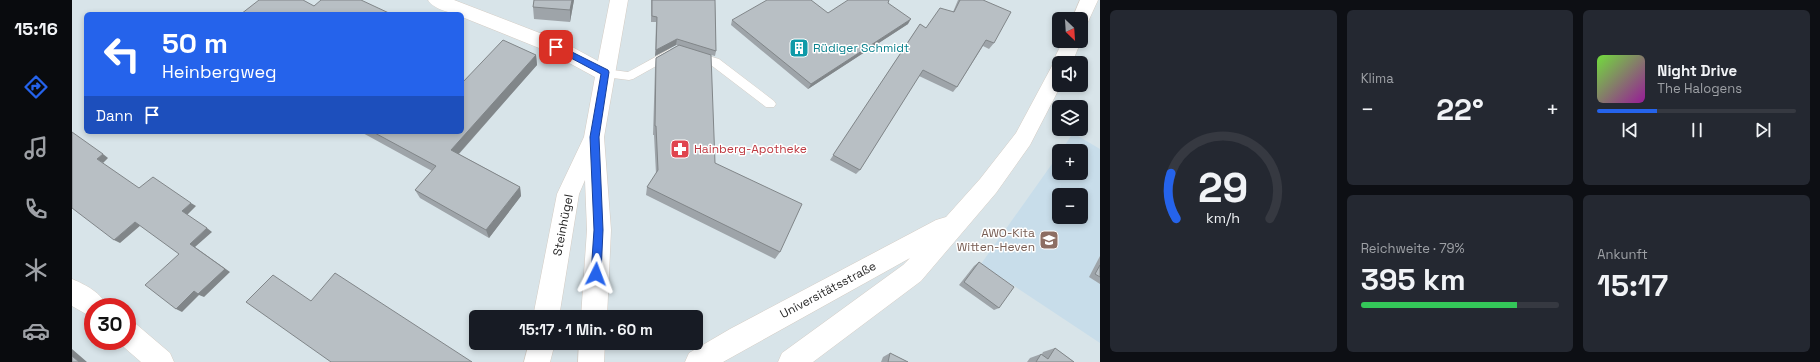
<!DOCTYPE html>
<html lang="de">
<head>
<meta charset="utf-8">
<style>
  body { margin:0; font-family:"Space Grotesk",sans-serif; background:#242831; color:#f1f3f6; height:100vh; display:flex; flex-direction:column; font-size:15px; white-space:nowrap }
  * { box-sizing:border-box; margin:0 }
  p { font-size:13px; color:#9ea1a6 }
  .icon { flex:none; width:22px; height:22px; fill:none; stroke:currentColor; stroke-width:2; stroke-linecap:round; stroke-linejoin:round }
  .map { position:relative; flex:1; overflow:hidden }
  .drawer { display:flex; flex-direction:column; gap:10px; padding:10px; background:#0d0f14; width:720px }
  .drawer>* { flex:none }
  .banner { position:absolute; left:12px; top:12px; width:380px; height:122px; border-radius:6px; box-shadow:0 2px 6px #0003; background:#2563eb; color:#fff; overflow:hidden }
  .needle { width:26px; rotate:155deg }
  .buttons { position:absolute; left:980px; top:12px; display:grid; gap:8px }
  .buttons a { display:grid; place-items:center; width:36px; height:36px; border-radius:6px; background:#171b24; box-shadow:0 2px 6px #0003; font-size:20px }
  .speed { position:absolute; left:12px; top:298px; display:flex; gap:8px; font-size:20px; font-weight:700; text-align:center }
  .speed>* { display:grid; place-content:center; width:52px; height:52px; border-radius:50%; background:#171b24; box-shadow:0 2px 6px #0003; line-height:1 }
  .speed .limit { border:6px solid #d22; background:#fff; color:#111 }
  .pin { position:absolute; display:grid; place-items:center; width:34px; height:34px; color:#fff; margin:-17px; border-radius:8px; box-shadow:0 2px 6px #0006 }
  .me { position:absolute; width:44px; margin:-22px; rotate:3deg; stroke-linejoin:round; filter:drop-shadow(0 0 3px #0008) }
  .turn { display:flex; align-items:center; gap:14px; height:84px; padding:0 12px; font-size:18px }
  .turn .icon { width:52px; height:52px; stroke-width:2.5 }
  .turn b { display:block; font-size:28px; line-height:34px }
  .then { display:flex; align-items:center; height:38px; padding:0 12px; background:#0003; gap:8px; font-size:15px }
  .big { font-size:30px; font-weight:800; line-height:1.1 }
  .drawer .card { flex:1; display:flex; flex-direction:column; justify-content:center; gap:6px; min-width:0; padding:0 14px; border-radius:6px; background:#242831 }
  .drawer .dial { align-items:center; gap:0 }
  .dial svg { height:104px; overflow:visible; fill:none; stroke:#363941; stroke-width:7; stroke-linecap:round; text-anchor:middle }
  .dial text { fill:#f1f3f6; stroke:none }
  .song { display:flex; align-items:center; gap:12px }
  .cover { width:48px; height:48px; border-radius:6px; background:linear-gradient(135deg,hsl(100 70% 55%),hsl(300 70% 35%)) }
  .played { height:4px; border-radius:2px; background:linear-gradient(90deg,#2563eb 30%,#363941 30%) }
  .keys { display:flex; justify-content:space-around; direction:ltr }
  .heat { display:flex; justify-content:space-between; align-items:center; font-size:22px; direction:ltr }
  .charge { height:6px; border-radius:3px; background:linear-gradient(90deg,#34c759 79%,#363941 0) }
  .drawer .tiles { flex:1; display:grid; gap:10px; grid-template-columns:repeat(3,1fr) }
  .card:first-child { grid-row:span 2 }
  .trip { position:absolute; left:397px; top:310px; width:234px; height:40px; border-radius:6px; background:#171b24; box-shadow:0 2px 6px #0003; font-weight:800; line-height:40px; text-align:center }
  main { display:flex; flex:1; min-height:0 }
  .menu { display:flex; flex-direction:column; width:72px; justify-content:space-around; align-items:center; background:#090b0e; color:#9ea1a6 }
  .menu .icon { width:28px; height:28px }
  .menu .on { color:#2563eb }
  .menu b { font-size:18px; color:#f1f3f6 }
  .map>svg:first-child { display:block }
  .education { fill:#c8ddea; fill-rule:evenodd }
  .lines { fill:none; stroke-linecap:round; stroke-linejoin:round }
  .service-casing { stroke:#d4ccc4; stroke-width:1 }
  .minor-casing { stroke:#d4ccc4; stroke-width:1 }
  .tertiary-casing { stroke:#d4ccc4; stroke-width:1 }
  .service { fill:#fff; fill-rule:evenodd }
  .minor { fill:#fff; fill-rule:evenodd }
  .tertiary { fill:#fff; fill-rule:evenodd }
  .wall { fill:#9ea4a9 }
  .shaded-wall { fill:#818689 }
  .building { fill:#b8bfc4; stroke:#818689 }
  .route { fill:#2563eb; stroke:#184099 }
  .labels { text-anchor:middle; stroke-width:3; stroke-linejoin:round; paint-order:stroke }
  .culture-label { font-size:12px; fill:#0d838f; stroke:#fff; text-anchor:start }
  .health-label { font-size:12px; fill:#be3a42; stroke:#fff; text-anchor:start }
  .street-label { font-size:12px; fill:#272727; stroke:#fff }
  .education-label { font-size:12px; fill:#785e54; stroke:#fff; text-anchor:end }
</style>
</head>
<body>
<main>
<nav class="menu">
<b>15:16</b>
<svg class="icon on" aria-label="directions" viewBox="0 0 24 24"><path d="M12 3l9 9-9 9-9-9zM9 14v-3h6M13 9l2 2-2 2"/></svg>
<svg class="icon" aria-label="music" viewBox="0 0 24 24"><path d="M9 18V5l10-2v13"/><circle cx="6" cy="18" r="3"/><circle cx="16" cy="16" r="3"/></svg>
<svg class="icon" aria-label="phone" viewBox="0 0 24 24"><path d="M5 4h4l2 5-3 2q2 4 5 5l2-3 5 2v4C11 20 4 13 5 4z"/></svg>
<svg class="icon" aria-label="climate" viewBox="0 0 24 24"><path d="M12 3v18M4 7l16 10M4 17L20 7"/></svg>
<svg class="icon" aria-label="car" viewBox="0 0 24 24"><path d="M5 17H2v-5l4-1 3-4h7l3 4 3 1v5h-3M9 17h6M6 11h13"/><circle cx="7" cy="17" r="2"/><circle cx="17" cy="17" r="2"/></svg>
</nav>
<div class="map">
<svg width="1028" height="362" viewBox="0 0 1028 362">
  <rect width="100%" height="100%" fill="#d8e4e9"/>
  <path class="education" d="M1001,133l27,16v194l-119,-79 78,-110v19h22v-22h-20zM987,195h22v22h-22z"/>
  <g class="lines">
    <defs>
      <path id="service" d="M598,49l5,4 -1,3 -41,23 -4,1 -24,-3 -4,-1 -1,-3 1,-3 4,-1 23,3z
        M623,52l24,7 55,42 2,3 -2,3h-8l-55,-42 -20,-6 -1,-3 1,-3z"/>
      <path id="minor" d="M356,0h26l109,42 35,19 12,-61h18l-24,137 7,93 -4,87h-26l6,-87 -2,-50 -6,14 -20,123h-26l24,-123 27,-57 11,-60 -46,-25 -87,-35v-3c-10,0 -29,-5 -34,-14z
        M0,279c14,6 30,14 35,28h-14v11l-21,-12z
        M55,320l9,4 34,29 4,9h-33l-23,-20 9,-1z
        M457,343h26l-5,19h-26z
        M507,343h26l-1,19h-26z"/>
      <path id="tertiary" d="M1008,0h18l-11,24 -6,1v-6h-9z
        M1009,40v1l-9,22h-13v22h2l-31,60 -34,48 -75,88 -108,81h-35l4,-9 121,-88 7,-7 -187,104h-38l4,-9 41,-24 206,-109 10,-3 34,-38 36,-46 37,-69 -1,-1 11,-22z"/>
    </defs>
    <use href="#service" class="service-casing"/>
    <use href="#minor" class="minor-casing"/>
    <use href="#tertiary" class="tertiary-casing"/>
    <use href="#service" class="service"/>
    <use href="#minor" class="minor"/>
    <use href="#tertiary" class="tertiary"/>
  </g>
  <path class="wall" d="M462,0h40l-4,22 -36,-3 -1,-12z
    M579,0h64l1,51 -1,5 -15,-4 15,111 65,89 -5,7 -129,-64 1,-8 9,-13 -2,-39h-1l2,-67 1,-10 23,-13h-3l-21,11 1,-34h-5z
    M886,0h25l11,43 -5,6 -6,-3 -26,41 -4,5 -34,-16 -59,94 -4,4 -26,-14 90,-136 6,4 27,-16z
    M816,3l20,21 -100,65 -77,-64 1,-5 96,-7z
    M464,55l1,10 -78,89 61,33 1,9 -32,42 -69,-40 -5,-8 17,-19 -71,-39h101z
    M1028,256v28l-11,-7z
    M907,262l20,46 -5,2 -35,-25 15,-19z
    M983,348l19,14h-47l3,-4 11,-4h1l1,-2z
    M818,353l18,9h-27l2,-5z"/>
  <path class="shaded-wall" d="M500,0h2l-4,22v-12z
    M839,19l-3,5 -100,65 3,-5z
    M605,39l-1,6 -21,11 1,-6z
    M464,55l1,10 -83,94 -3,-9z
    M31,154l5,4 -5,5 -6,-4z
    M448,187l1,9 -32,42 -3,-8z
    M119,203l5,3 -9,9 -5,-4z
    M63,222l6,3 -21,18 -6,-3z
    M135,228l5,4 -17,15 35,25 -26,25 -5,-2 -17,17 -6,-3 14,-65z
    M0,349l15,13h-8l-7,-6z"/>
  <path class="building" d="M187,0h44l11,6 7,-6h40l30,14h-150z
    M462,0h38l-2,10 -37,-3z
    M580,0h63l1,51 -39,-12 -21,11 1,-33 -5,-1z
    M695,0h44l17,13 20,-13h41l-1,3 23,16 -100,65 -79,-64z
    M888,0h23l28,12 -17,31 -8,-3 -29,47 -34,-17 -63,100 -27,-15 87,-131 6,4 14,-20 14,4z
    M431,40l33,15 -85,95 69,37 -34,43 -71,-40 21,-24 -63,-34h89v-49z
    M607,45l32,10 4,108 87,41 -22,48 -133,-65 11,-17 -2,-44h-1l1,-68z
    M0,132l31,22 -6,5 42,29 14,-11 38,26 -9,8 25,17 -17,16 35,25 -27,25 -4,-3 -18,18 -31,-24 34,-31 -44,-32 -21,18 -42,-32z
    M907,262l35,25 -15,21 -35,-26z
    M1028,265v12l-5,-3z
    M263,273l137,89h-141l-85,-60 27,-27 38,26z
    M983,348l19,14h-38l5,-8 7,5z
    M818,353l18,9h-20z
    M0,356l7,6h-7z"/>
  <path class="route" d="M484,44l52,26 1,2 -10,65 4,93 -2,44 -1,3 -4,1 -3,-1 -2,-3 3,-44 -4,-93 11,-63 -47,-25 -1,-2z"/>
  <defs>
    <symbol id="building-square" viewBox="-11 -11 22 22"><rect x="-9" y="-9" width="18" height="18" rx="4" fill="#0f9aa8" stroke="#fff"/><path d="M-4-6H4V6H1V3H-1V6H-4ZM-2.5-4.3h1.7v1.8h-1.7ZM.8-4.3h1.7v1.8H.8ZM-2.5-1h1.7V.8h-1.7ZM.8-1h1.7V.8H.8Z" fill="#fff"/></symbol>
    <symbol id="pharmacy-square" viewBox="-11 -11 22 22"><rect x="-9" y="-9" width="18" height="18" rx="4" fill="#e0444e" stroke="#fff"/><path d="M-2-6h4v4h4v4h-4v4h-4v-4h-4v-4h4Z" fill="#fff"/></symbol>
    <symbol id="school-square" viewBox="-11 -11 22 22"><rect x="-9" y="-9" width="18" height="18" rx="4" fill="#8d6e63" stroke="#fff"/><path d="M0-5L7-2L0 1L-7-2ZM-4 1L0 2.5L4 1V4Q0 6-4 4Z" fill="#fff"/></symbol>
  </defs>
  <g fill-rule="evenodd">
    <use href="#building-square" x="716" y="37" width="22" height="22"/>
    <use href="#pharmacy-square" x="597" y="138" width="22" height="22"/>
    <use href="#school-square" x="966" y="229" width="22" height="22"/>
  </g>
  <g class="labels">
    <g class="culture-label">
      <text x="741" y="52">Rüdiger Schmidt</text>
    </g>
    <g class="health-label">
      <text x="622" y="153">Hainberg-Apotheke</text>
    </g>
    <g class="street-label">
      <text transform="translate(491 225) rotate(-79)" y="4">Steinhügel</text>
      <text transform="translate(756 290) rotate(-28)" y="4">Universitätsstraße</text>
    </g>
    <g class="education-label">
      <text x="963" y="237">AWO-Kita<tspan x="963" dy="14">Witten-Heven</tspan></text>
    </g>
  </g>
</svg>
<div class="buttons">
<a><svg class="needle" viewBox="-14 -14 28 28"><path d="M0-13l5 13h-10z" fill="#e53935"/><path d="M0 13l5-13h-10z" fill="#9ea1a6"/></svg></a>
<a><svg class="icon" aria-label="sound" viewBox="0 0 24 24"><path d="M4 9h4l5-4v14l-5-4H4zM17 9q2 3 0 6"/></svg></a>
<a><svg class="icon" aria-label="layers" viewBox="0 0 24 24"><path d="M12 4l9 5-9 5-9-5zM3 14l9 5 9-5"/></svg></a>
<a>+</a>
<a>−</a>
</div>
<div class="speed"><div class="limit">30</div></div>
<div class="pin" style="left:484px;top:47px;background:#d93025"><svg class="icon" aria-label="arrive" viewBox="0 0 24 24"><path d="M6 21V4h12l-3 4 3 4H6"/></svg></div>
<svg class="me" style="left:524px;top:274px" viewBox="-20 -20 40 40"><path d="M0-17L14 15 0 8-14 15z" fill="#2563eb" stroke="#fff" stroke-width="4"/></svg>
<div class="trip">15:17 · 1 Min. · 60 m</div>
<div class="banner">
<div class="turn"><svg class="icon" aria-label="left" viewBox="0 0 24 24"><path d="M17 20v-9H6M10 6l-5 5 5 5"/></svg><div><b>50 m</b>Heinbergweg</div></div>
<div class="then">Dann<svg class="icon" aria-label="arrive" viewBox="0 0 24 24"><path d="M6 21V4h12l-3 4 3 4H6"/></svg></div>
</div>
</div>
<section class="drawer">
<div class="tiles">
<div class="card dial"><svg viewBox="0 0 100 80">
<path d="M14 69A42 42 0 1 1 86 69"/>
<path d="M14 69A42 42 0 0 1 10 34" stroke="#2563eb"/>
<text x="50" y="56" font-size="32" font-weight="700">29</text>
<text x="50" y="72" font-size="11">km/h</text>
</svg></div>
<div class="card"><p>Klima</p>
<div class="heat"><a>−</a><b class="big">22°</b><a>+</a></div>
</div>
<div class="card">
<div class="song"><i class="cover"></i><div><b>Night Drive</b><p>The Halogens</p></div></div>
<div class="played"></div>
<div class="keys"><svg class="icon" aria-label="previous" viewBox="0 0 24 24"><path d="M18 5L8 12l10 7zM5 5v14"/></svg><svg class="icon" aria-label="pause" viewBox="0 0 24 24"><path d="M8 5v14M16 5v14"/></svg><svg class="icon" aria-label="next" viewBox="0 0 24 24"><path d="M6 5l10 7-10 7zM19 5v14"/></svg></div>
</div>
<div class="card"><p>Reichweite · 79%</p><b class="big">395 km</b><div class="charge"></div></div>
<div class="card"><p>Ankunft</p><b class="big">15:17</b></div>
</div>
</section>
</main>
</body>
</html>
